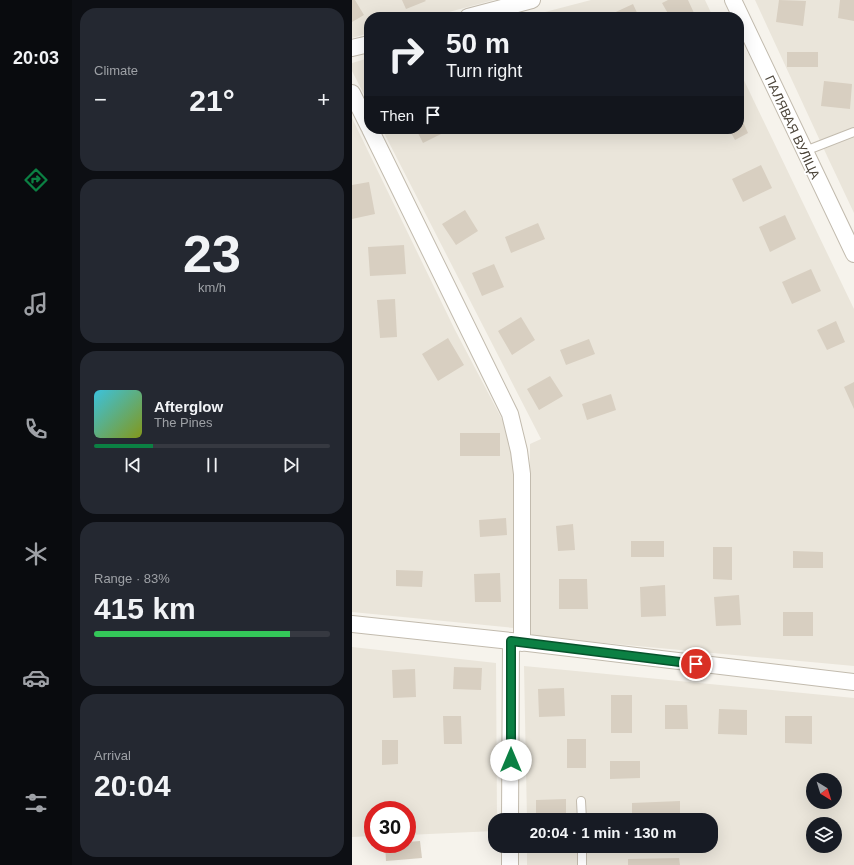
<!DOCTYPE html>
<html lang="en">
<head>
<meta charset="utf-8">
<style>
  body { margin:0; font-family:Helvetica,sans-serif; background:#242831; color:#f1f3f6; height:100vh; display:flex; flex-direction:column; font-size:15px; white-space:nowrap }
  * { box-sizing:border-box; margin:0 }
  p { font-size:13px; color:#9ea1a6 }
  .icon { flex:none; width:22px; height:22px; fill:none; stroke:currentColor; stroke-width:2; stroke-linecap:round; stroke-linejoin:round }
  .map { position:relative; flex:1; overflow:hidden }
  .drawer { display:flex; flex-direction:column; gap:8px; padding:8px; background:#0d0f14; width:280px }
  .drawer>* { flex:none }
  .top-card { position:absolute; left:12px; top:12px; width:380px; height:122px; border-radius:16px; box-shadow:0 4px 16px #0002; background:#171b24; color:#f1f3f6; overflow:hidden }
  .needle { width:26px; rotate:142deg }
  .fabs { position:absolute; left:454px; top:773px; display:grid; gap:8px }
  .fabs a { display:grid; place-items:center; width:36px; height:36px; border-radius:50%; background:#171b24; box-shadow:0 4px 16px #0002; font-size:20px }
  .speed { position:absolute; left:12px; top:801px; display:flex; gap:8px; font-size:20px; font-weight:700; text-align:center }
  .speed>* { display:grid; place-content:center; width:52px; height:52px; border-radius:50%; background:#171b24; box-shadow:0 4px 16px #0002; line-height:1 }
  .speed .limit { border:6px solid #d22; background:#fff; color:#111 }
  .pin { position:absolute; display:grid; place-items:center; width:34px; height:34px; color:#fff; margin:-17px; border:2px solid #fff; border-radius:50%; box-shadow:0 1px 4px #0007 }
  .me { position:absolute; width:44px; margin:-22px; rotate:0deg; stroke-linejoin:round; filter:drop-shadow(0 0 3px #0008) }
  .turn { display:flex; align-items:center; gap:14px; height:84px; padding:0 16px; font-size:18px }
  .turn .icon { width:52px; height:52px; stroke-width:2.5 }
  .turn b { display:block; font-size:28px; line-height:34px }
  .then { display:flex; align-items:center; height:38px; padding:0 16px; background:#0003; gap:8px; font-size:15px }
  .big { font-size:30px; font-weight:800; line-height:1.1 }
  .drawer .widget { flex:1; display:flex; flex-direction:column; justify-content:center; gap:6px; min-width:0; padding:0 14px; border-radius:16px; background:#242831 }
  .drawer .dial { align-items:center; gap:0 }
  .dial b { font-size:52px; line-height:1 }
  .song { display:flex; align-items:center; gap:12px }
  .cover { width:48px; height:48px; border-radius:6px; background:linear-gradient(135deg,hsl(190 70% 55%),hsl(70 70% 35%)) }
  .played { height:4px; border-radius:2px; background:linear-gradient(90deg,#0b8043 25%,#363941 25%) }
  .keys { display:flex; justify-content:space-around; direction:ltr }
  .heat { display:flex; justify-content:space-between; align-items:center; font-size:22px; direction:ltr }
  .charge { height:6px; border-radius:3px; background:linear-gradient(90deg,#34c759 83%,#363941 0) }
  .trip { position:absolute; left:136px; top:813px; width:230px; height:40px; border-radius:16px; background:#171b24; box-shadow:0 4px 16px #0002; font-weight:800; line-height:40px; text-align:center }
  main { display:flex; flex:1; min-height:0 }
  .tabs { display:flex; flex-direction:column; width:72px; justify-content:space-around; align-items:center; background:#090b0e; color:#9ea1a6 }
  .tabs .icon { width:28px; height:28px }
  .tabs .active { color:#0b8043 }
  .tabs b { font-size:18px; color:#f1f3f6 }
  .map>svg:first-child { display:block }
  .residential { fill:#eae5da; fill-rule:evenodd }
  .building { fill:#d8cfc1 }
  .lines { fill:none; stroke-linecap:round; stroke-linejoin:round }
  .service-casing { stroke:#c2bbae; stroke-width:10 }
  .minor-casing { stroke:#c2bbae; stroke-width:18 }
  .service { stroke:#fff; stroke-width:8 }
  .minor { stroke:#fff; stroke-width:16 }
  .route-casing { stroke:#07532c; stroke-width:10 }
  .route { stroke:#0b8043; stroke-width:7 }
  .labels { text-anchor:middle; stroke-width:3.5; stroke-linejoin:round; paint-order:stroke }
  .street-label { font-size:13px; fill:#4b4439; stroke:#fff }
</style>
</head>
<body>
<main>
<nav class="tabs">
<b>20:03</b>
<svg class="icon active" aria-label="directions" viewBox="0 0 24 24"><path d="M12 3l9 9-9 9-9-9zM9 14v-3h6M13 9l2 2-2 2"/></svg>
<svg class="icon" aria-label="music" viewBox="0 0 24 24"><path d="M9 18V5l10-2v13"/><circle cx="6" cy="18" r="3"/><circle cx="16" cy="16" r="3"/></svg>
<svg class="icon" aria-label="phone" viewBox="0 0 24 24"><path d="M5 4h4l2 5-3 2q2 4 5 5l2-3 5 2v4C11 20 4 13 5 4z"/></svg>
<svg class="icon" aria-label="climate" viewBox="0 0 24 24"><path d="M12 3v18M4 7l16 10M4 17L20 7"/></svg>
<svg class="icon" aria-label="car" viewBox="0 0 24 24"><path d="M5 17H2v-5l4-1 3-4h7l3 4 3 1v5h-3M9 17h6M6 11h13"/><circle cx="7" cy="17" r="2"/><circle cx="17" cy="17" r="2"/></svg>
<svg class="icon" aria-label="filters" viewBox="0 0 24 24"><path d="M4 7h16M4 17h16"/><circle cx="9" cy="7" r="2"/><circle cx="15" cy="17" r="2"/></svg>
</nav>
<section class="drawer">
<div class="widget"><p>Climate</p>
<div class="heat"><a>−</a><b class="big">21°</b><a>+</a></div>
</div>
<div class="widget dial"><b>23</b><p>km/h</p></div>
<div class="widget">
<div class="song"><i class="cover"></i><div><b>Afterglow</b><p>The Pines</p></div></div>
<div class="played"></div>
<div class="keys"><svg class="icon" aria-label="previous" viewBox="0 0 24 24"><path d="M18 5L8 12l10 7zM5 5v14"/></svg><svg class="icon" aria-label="pause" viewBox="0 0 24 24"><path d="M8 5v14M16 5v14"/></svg><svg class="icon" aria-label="next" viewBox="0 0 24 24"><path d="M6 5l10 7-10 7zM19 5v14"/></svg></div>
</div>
<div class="widget"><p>Range · 83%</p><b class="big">415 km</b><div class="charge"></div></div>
<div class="widget"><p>Arrival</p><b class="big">20:04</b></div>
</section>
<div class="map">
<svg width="502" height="865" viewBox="0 0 502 865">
  <rect width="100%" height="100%" fill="#f6f3ec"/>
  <path class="residential" d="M0,0h142l-64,17h-61v16l-17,5z
    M239,0h114l8,17h-187z
    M403,0h99v213l-26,-55z
    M17,58v46l-17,-33v-8z
    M387,70l115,239v357l-325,-30 1,-192 11,-5 -159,-310h357z
    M0,118l103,212 49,93 12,42 -2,163 -162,-16z
    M0,647l144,16 1,157h-2v11l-88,4v-25h-34v26l-21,1z
    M172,666l330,32v167h-327v-19h184v-26h-184zM461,780h22v22h-22zM461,824h22v22h-22z"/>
  <path class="building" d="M0,0h3l9,15 -12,7z
    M50,0h23l1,1 -20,8z
    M316,0h20l6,13 -8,4h-16l-8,-14z
    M427,0l27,1 -3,25 -27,-4z
    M488,0h14v21l-16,-3z
    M281,4l6,13h-34z
    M435,52h31v15h-31z
    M472,81l28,3 -2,25 -29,-3z
    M387,113l9,20 -13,7 -6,-11h10z
    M64,129h23l2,5 -18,9z
    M409,165l11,23 -29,14 -11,-23z
    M17,182l6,32 -23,5v-34z
    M113,210l13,21 -22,14 -14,-21z
    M433,215l11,24 -26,13 -11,-25z
    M186,223l7,16 -34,14 -6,-16z
    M52,245l2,29 -36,2 -2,-29z
    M142,264l10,23 -22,9 -10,-23z
    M459,269l10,22 -29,13 -10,-22z
    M43,299l2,38 -17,1 -3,-38z
    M169,317l14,23 -23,15 -14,-24z
    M484,321l9,21 -18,8 -10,-20z
    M96,338l16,27 -26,16 -16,-27z
    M237,339l6,15 -29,11 -6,-15z
    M198,376l13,20 -24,14 -12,-21z
    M502,382v27l-10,-22z
    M259,394l5,16 -29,10 -5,-16z
    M108,433h40v23h-40z
    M154,518l1,17 -27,2 -1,-17z
    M221,524l2,26 -17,1 -2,-25z
    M279,541h33v16h-33z
    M361,547h19v33l-19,-1z
    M441,551l30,1v16h-30z
    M44,570l27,1 -1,16 -26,-1z
    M148,573l1,29h-26l-1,-28z
    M207,579h28l1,30h-29z
    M313,585l1,31 -25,1 -1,-30z
    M387,595l2,30 -25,1 -2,-29z
    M431,612h30v24h-30z
    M102,667l28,1 -1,22 -28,-1z
    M63,669l1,28 -23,1 -1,-28z
    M212,688l1,28 -26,1 -1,-28z
    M259,695h21v38h-21z
    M313,705h22l1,24h-23z
    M367,709l28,1v25l-29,-1z
    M91,716h18l1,28h-18z
    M433,716h27v28l-27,-1z
    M215,739h19v29h-19z
    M30,740h16v24l-16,1z
    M258,761h30v17l-30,1z
    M214,799v21h-30v-20z
    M328,801v19h-48v-17z
    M68,841l2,17 -36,3 -1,-17h22v-2z
    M327,858l1,7h-52v-6z"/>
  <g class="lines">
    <defs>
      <path id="service" d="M453,151l49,-19
        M229,801l1,19
        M230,846v19"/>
      <path id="minor" d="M381,0l121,254
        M116,17l64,-17
        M0,48l17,-4
        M0,93l17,34
        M18,129l140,285 9,37 3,23v169
        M0,624l159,17 343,41
        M158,820l1,-179
        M158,865v-19"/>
    </defs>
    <use href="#service" class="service-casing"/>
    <use href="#minor" class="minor-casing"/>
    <use href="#service" class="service"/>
    <use href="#minor" class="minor"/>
  </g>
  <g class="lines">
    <defs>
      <path id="route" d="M159,760v-119l185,23"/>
    </defs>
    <use href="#route" class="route-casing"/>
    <use href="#route" class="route"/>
  </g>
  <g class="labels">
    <g class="street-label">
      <text transform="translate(441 127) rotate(65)" y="5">ПАЛЯВАЯ ВУЛІЦА</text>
    </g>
  </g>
</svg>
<div class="fabs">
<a><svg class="needle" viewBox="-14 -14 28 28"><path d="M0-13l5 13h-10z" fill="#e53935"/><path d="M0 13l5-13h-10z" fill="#9ea1a6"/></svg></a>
<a><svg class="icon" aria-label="layers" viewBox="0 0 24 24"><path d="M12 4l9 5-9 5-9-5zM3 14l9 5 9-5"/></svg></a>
</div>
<div class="speed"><div class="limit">30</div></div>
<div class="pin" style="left:344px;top:664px;background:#d93025"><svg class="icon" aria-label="arrive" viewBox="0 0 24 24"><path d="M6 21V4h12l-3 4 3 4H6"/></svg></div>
<svg class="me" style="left:159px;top:760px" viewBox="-20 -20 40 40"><circle r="19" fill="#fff"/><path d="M0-13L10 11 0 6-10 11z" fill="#0b8043"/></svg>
<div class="trip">20:04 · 1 min · 130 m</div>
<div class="top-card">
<div class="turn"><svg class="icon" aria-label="right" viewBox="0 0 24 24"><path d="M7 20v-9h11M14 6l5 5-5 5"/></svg><div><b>50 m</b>Turn right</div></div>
<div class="then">Then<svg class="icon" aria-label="arrive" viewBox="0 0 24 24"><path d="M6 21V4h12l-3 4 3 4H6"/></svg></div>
</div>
</div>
</main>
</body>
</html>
